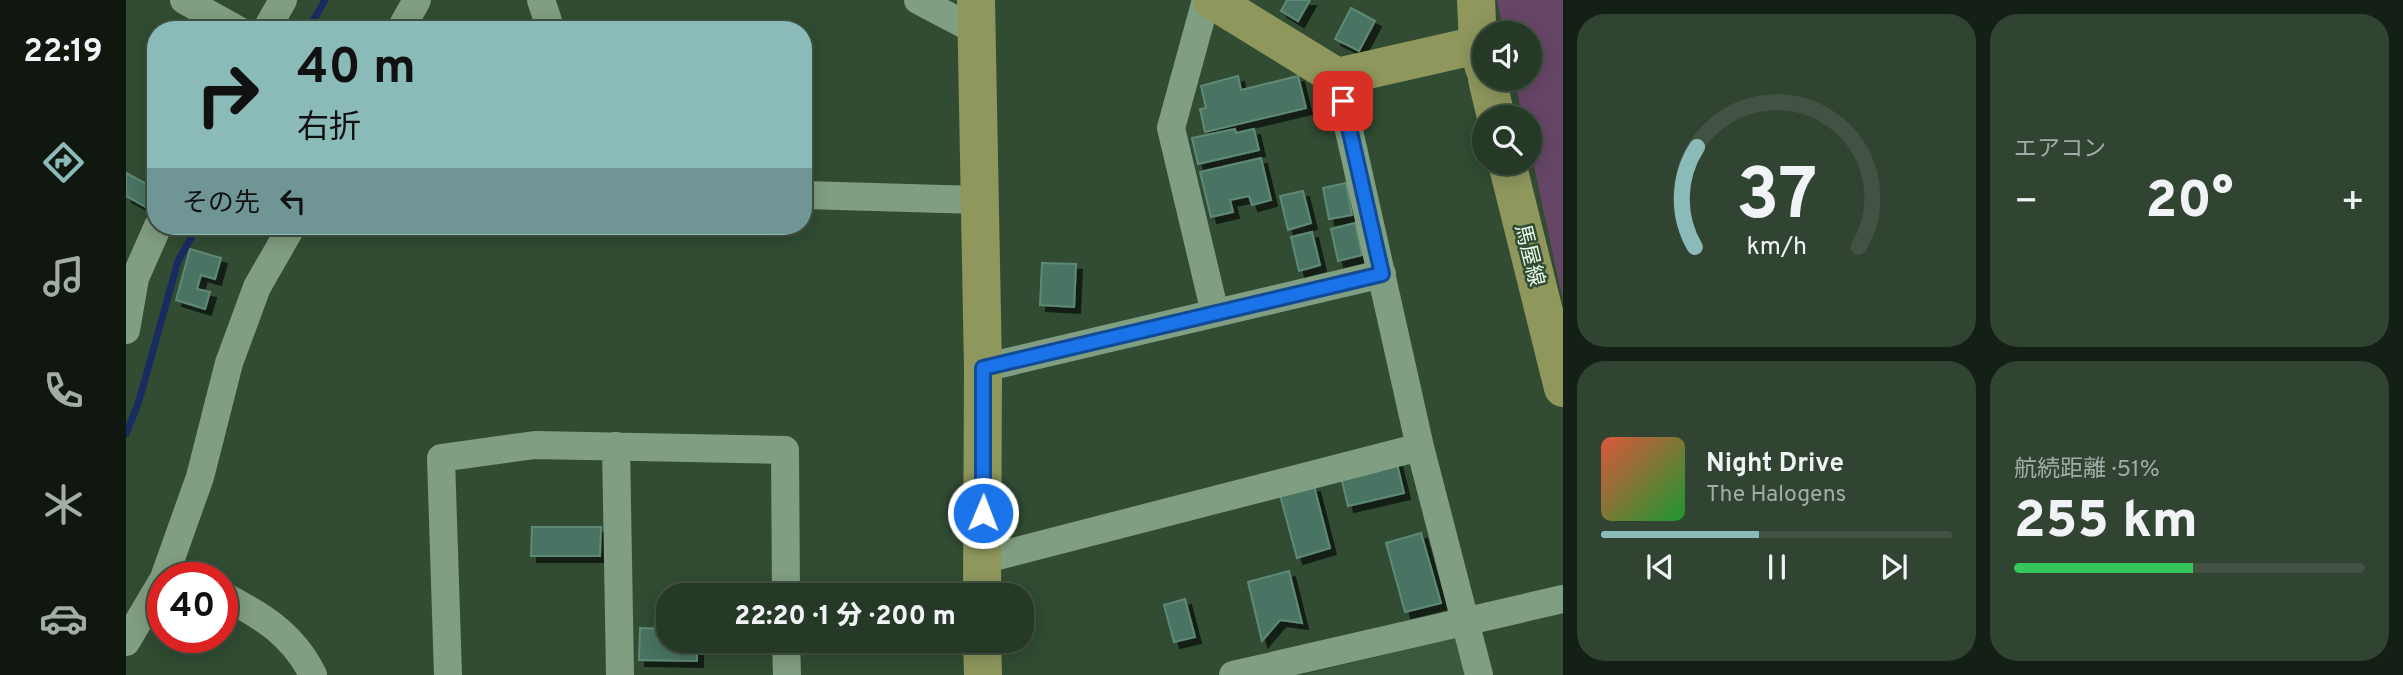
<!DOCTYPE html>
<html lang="ja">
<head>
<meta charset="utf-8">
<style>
  body { margin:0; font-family:Overpass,"Noto Sans JP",sans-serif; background:#314432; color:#f1f3f6; height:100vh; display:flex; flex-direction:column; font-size:26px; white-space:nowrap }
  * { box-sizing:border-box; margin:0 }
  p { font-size:23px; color:#a3aca7 }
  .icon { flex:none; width:38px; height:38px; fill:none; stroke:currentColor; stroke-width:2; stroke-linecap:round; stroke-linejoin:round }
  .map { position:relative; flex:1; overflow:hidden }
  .panel { display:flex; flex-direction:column; gap:14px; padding:14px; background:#141f15; width:840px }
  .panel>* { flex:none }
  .top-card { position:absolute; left:21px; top:21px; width:665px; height:214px; border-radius:28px; box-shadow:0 4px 18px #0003,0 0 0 2px #425343; background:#8bbbb9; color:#111; overflow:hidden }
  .controls { position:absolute; left:1346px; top:21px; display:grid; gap:14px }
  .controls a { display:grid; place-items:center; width:70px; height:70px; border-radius:50%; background:#253926; box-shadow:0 4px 18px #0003,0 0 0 2px #425343; font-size:35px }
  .speed { position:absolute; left:21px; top:562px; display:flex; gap:14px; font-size:35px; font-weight:700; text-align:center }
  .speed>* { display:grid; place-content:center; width:91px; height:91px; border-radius:50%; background:#253926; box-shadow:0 4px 18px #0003,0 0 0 2px #425343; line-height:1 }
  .speed .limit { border:10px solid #d22; background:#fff; color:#111 }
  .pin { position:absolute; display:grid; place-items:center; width:60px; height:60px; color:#fff; margin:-30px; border-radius:14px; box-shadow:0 4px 10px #0006 }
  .me { position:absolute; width:77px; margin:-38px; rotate:1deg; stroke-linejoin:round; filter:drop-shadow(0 0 5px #0008) }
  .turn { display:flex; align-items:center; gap:24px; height:147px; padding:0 35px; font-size:32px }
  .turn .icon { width:91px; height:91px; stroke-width:2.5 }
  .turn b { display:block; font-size:49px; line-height:60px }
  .then { display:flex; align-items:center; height:66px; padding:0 35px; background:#0003; gap:14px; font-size:26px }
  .big { font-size:52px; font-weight:800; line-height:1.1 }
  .panel .tile { flex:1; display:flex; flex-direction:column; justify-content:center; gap:10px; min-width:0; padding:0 24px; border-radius:28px; background:#314432 }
  .panel .dial { align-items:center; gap:0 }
  .dial svg { height:182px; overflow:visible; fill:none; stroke:#425343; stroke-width:7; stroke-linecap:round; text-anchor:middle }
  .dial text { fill:#f1f3f6; stroke:none }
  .song { display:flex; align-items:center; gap:21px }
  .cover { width:84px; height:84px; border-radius:10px; background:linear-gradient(135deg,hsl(10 70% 55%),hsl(130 70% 35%)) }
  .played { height:7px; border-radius:4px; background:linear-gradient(90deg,#8bbbb9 45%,#425343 45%) }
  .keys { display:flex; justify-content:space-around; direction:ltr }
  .heat { display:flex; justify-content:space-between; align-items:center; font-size:38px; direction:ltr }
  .charge { height:10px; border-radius:5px; background:linear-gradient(90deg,#34c759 51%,#425343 0) }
  .panel .tiles { flex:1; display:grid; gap:14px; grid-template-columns:repeat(2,1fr) }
  .trip { position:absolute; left:530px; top:583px; width:378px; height:70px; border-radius:28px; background:#253926; box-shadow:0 4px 18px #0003,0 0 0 2px #425343; font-weight:800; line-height:70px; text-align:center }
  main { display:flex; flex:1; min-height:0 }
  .menu { display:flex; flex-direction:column; width:126px; justify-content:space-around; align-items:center; background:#0f170f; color:#a3aca7 }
  .menu .icon { width:49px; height:49px }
  .menu .selected { color:#8bbbb9 }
  .menu b { font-size:32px; color:#f1f3f6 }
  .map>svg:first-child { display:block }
  .built { fill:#395a3c }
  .green { fill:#664667 }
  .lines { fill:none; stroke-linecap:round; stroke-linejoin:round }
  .stream { stroke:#192c62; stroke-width:7 }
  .building { fill:#4a7362; stroke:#5f8977; stroke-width:2; filter:url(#shadow) }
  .street { stroke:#809e82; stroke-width:28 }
  .secondary { stroke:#8f975d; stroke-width:38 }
  .route-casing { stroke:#114b97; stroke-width:18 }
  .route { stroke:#1a73e8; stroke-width:12 }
  .labels { text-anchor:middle; stroke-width:5; stroke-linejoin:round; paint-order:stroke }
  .street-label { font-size:21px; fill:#e9f9ea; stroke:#314c33 }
</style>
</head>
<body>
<main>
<nav class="menu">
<b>22:19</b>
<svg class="icon selected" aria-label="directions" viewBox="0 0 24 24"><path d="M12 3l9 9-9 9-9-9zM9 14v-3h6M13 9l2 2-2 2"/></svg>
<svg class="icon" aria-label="music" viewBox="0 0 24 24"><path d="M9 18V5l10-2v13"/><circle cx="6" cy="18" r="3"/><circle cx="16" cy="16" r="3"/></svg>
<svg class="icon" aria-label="phone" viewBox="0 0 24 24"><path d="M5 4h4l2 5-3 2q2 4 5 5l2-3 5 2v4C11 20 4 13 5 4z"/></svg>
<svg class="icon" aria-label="climate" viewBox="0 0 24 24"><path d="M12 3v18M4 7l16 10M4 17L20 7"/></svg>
<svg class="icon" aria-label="car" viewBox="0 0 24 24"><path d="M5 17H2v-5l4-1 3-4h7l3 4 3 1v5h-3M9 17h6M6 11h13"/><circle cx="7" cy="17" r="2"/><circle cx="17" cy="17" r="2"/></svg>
</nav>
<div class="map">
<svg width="1437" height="675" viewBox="0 0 1437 675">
  <defs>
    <filter id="shadow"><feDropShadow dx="6" dy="6" stdDeviation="0" flood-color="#0009"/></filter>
  </defs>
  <rect width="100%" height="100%" fill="#314c33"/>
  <path class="built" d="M1337,636l9,39h-170z"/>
  <path class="green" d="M1371,0h66v301l-33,-153v-31h-7l-9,-38h16v-46h-26z"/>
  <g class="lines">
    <path class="stream" d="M182,30l17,-30
      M0,434l13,-33 39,-140 20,-35"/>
  </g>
  <path class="building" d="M1161,0h23l-12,21 -17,-10z
    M1225,8l24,13 -16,30 -24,-12z
    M1112,76l3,14 57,-14 8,32 -101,24 -5,-23 6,-1 -5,-22z
    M1109,129l1,4 18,-4 5,21 -61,14 -6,-26z
    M1135,158l10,42 -19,5 -3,-9 -19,4 3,12 -22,5 -11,-45z
    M0,173l30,16v13l-5,8 -25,-14z
    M1220,183l6,32 -23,4 -6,-31z
    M1177,191l8,32 -23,7 -8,-34z
    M1229,223l7,32 -24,6 -7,-32z
    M1186,232l8,33 -21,6 -8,-34z
    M64,249l31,9 -6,21 -14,-4 -4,14 13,3 -5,17 -29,-9z
    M916,263l34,1 -2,43 -34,-2z
    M1270,460l8,33 -56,13 -8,-33z
    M1188,486l16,62 -33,10 -17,-63z
    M406,527h69l-1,29h-69z
    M1295,533l20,70 -36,9 -19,-69z
    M1163,571l13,52 -22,-3 -18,21 -14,-59z
    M1059,599l10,38 -21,5 -10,-37z
    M514,628l28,1v11h29v21l-58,-1z"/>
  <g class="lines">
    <path class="street" d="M58,0l54,30
      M415,0l10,30
      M792,0l57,30
      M1080,0l-35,128 44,185
      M140,30l17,-30
      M274,30l17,-30
      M1211,77l83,370 59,228
      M679,195l173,5
      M0,330l9,-52 23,-52
      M857,368l399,-94
      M490,446l4,229
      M856,560l438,-113
      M38,578l36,-101 29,-114 28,-76 35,-61
      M96,595c39,20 71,39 91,80
      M660,640l1,35
      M0,642l37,-62
      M322,675l-7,-217 94,-13 250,5 1,145
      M1107,675l330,-76"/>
    <path class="secondary" d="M850,0l7,368 -1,227
      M1086,0l125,77 141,-32
      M1350,0l2,45 6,23
      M1361,79l9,38
      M1381,163l56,225
      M856,640l1,35"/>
  </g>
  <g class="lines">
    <defs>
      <path id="route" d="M857,513v-145l399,-94 -39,-173"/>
    </defs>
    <use href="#route" class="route-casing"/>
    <use href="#route" class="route"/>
  </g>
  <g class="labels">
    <g class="street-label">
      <text transform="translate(1404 255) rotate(76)" y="7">馬屋線</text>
    </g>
  </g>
</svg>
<div class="controls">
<a><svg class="icon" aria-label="sound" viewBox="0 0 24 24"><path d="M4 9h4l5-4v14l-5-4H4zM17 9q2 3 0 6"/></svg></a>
<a><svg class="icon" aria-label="search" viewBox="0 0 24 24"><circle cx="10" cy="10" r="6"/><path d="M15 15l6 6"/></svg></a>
</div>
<div class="speed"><div class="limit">40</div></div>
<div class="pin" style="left:1217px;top:101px;background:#d93025"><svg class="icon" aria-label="arrive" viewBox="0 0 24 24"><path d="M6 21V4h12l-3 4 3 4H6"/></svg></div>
<svg class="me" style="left:857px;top:513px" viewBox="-20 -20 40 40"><circle r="17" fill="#1a73e8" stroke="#fff" stroke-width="3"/><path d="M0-11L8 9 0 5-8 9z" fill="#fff"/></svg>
<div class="trip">22:20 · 1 分 · 200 m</div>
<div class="top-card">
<div class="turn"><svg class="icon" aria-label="right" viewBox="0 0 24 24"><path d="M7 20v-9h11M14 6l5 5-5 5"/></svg><div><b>40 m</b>右折</div></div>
<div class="then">その先<svg class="icon" aria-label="left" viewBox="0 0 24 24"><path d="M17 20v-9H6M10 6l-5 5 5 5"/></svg></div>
</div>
</div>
<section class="panel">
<div class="tiles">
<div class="tile dial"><svg viewBox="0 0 100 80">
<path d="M14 69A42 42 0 1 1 86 69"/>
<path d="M14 69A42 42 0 0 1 15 25" stroke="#8bbbb9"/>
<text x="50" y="56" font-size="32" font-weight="700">37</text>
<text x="50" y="72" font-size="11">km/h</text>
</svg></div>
<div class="tile"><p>エアコン</p>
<div class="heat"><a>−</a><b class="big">20°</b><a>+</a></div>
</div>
<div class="tile">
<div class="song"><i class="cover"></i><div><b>Night Drive</b><p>The Halogens</p></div></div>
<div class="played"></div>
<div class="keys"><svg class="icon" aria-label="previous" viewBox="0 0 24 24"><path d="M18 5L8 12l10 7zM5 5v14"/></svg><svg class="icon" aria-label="pause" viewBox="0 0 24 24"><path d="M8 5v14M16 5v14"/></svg><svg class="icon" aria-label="next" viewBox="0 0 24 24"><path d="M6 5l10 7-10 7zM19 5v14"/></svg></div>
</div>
<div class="tile"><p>航続距離 · 51%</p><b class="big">255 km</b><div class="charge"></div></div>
</div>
</section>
</main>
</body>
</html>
